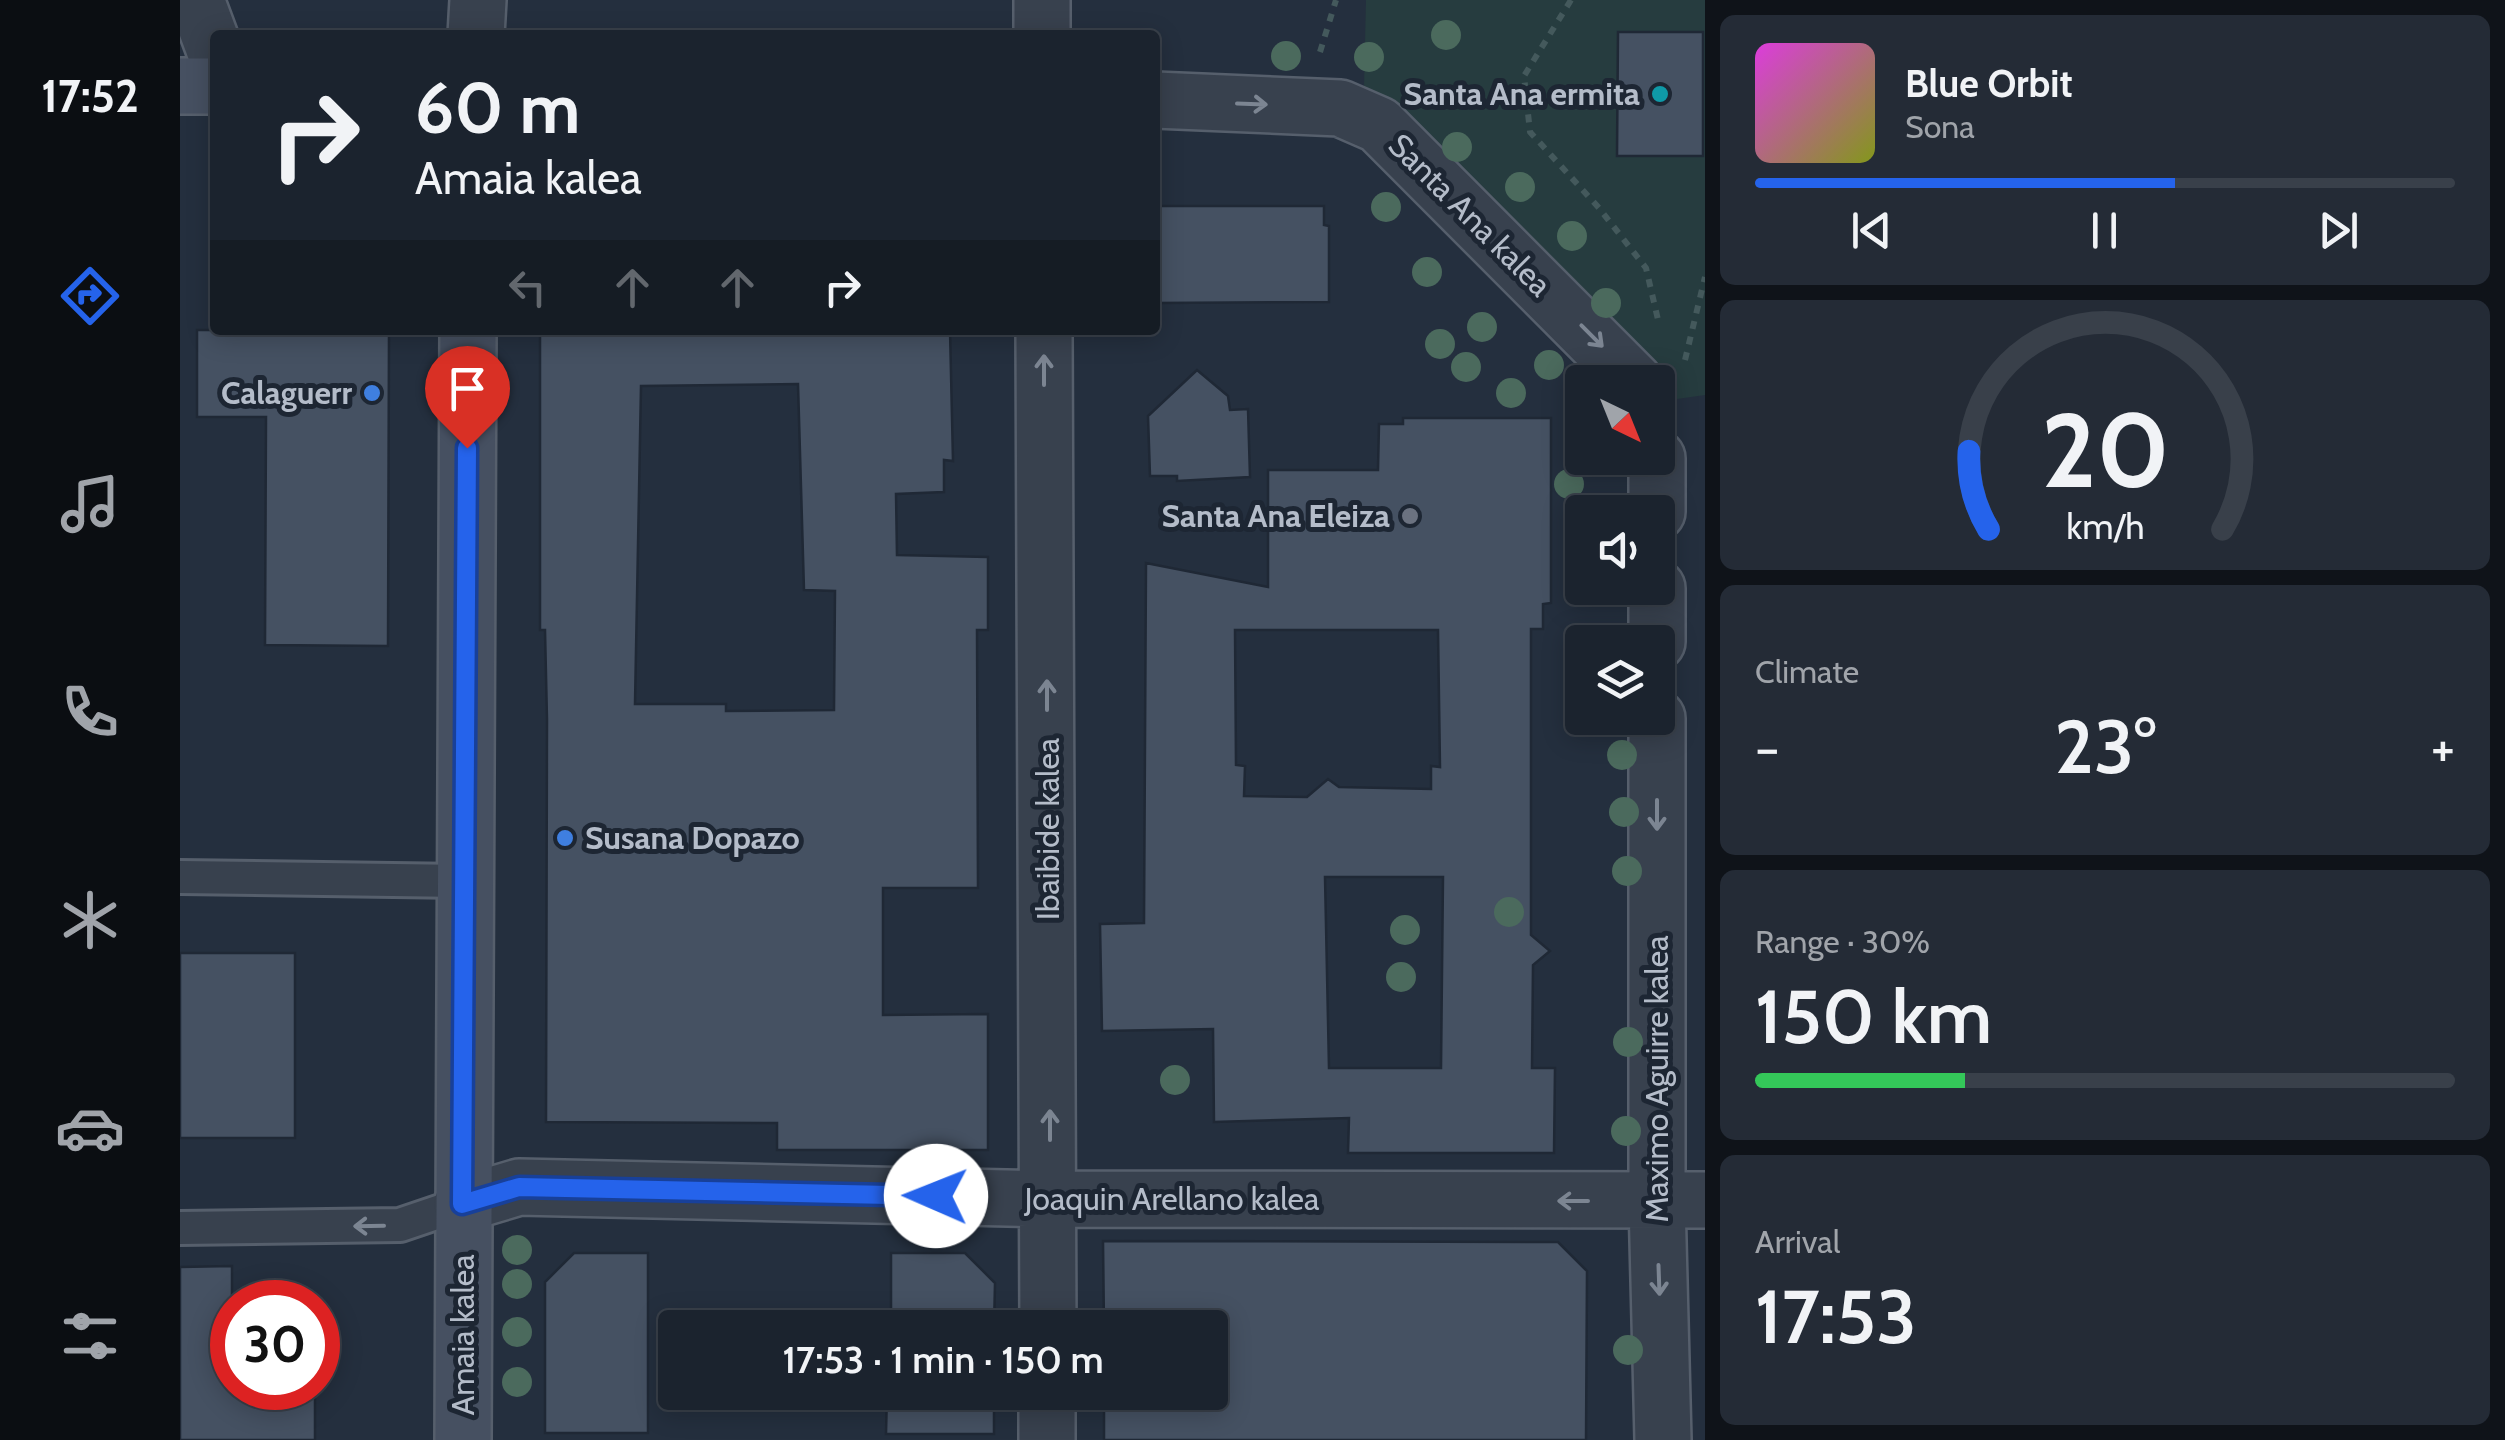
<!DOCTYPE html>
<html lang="en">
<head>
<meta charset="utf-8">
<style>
  body { margin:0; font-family:Cabin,sans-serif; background:#242b36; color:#f1f3f6; height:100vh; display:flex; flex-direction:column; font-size:38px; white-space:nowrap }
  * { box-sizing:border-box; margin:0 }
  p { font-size:32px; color:#a0a4aa }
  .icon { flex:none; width:55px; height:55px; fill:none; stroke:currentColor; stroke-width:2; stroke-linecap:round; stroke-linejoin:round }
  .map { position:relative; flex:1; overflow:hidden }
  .side { display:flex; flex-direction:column; gap:15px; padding:15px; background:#0f1319; width:800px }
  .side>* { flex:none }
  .banner { position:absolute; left:30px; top:30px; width:950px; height:305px; border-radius:10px; box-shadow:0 5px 25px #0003,0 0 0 2px #39404a; background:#1b232e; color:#f1f3f6; overflow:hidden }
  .needle { width:65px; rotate:137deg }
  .controls { position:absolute; left:1385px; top:365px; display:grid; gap:20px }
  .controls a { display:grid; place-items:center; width:110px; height:110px; border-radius:10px; background:#1b232e; box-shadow:0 5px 25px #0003,0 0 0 2px #39404a; font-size:50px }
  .speed { position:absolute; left:30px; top:1280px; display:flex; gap:20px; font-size:50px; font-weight:700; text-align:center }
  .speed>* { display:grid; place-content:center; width:130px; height:130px; border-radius:50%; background:#1b232e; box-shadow:0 5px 25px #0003,0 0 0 2px #39404a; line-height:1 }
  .speed .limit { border:15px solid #d22; background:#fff; color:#111 }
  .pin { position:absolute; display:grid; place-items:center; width:85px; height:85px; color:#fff; margin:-102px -42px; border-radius:50% 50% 50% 0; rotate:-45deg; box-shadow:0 0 10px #0007 }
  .pin .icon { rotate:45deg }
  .me { position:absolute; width:110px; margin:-55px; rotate:271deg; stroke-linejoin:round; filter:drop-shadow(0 0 8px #0008) }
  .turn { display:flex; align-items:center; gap:35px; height:210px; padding:0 40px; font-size:45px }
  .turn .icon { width:130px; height:130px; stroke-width:2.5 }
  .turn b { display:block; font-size:70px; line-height:85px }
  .lanes { display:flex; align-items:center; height:95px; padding:0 40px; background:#0003; justify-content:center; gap:50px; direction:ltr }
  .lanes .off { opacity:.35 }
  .big { font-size:75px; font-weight:600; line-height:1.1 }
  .side .widget { flex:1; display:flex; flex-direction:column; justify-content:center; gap:15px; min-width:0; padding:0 35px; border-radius:15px; background:#242b36 }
  .side .dial { align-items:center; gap:0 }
  .dial svg { height:260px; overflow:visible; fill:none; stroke:#39404a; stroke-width:7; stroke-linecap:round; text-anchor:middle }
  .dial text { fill:#f1f3f6; stroke:none }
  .song { display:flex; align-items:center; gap:30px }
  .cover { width:120px; height:120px; border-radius:15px; background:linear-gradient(135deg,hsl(300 70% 55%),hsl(70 70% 35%)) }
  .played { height:10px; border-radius:5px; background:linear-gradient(90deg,#2563eb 60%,#39404a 60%) }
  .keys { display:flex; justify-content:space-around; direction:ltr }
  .heat { display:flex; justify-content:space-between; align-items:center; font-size:55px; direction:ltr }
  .charge { height:15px; border-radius:8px; background:linear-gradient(90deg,#34c759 30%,#39404a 0) }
  .trip { position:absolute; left:478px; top:1310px; width:570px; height:100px; border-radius:10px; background:#1b232e; box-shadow:0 5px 25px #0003,0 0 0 2px #39404a; font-weight:600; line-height:100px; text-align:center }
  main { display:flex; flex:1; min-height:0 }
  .tab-bar { display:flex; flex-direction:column; width:180px; justify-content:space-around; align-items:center; background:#0b0e12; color:#a0a4aa }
  .tab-bar .icon { width:70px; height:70px }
  .tab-bar .selected { color:#2563eb }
  .tab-bar b { font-size:45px; color:#f1f3f6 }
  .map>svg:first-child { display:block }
  .green { fill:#263c3f }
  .building { fill:#455162; stroke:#1f2835; stroke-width:2.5; fill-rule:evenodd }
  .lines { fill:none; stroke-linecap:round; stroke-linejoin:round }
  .lane-casing { stroke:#565f6c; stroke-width:38 }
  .street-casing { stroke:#565f6c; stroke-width:60 }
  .secondary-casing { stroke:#565f6c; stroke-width:60 }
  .path { stroke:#44595c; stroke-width:6; stroke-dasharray:8 8; stroke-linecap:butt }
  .lane { stroke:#38414e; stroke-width:32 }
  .street { stroke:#38414e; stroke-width:55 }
  .secondary { stroke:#465061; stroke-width:55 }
  .tree { fill:#4b6a5d }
  .oneway { stroke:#7c8592 }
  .route-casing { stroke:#184099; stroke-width:25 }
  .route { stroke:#2563eb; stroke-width:18 }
  .culture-dot { fill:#0f9aa8; stroke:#1d2633; stroke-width:4 }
  .shop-dot { fill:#3f7fe0; stroke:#1d2633; stroke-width:4 }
  .worship-dot { fill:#6b7280; stroke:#1d2633; stroke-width:4 }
  .labels { text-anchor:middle; stroke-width:10; stroke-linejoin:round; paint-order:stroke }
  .poi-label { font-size:32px; font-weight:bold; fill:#b4bcc9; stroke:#1d2633; text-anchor:end }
  .street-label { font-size:32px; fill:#b4bcc9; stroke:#1d2633 }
</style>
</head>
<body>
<main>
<nav class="tab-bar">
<b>17:52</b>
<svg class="icon selected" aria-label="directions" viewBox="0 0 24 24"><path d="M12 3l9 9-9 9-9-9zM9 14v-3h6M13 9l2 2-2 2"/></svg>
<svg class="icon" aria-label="music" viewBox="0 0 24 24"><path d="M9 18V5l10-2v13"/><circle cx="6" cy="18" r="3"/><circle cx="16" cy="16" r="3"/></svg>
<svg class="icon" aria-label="phone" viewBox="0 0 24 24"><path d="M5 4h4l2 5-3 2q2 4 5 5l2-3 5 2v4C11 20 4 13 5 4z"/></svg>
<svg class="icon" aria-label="climate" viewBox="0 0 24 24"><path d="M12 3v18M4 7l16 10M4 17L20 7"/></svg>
<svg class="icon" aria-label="car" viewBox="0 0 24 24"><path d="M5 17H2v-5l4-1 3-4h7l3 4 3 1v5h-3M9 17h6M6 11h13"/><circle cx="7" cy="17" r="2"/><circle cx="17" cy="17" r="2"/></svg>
<svg class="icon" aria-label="filters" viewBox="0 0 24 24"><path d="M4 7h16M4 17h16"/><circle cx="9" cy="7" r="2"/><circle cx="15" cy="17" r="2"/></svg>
</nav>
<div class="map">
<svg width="1525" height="1440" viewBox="0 0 1525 1440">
  <rect width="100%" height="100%" fill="#242f3e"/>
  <path class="green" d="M1186,0h339v395l-28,4 -313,-312z"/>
  <path class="building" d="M1438,32h85v124h-86z
    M975,206h169v19l5,1v76l-174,1z
    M17,330h192l-1,316 -123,-1 1,-228h-69z
    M360,330h410l3,131 -9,-1v32l-48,2 1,61 91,2v73h-11l1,258h-95v127l105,-1v136h-211v-27l-231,-1 1,-402 -2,-90h-5zM618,384l6,206 31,1 -1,119 -108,1v-7h-91l6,-318z
    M1017,370l31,26 2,14 18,-1 2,68 -73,4v-5h-27l-2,-60z
    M1223,418h148v185l-8,1v25h-12v306l19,16 -17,14 -1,103h23l-1,85h-206l1,-35 -135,4 -1,-93 -111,2 -2,-107 44,-1 2,-360 122,24v-117h110l1,-46h24zM1055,630h203l2,137 -9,-1v23l-92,-2 -11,-8 -21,18 -63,-1 1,-30 -9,-1zM1145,877h118l-2,191h-112z
    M0,953h115v185h-115z
    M923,1241l455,1 29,29 -1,169h-482v-48h106v-64h-106z
    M394,1253h74v180h-103v-151z
    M711,1253h74l30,30 -1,45h-103z
    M52,1266v122h83v52h-135v-173z
    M707,1392h107v42h-108z"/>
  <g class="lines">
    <defs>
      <path id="lane" d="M0,877l283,4
        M0,1228l220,-3 62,-21"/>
      <path id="street" d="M16,0l19,51
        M296,35l2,-35
        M862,35v-35
        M975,100l185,8 39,17 256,257
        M864,330l4,998
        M1477,512v-54
        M1477,642v-54
        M1477,718v483l6,239
        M282,1204l57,-17 532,12 654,1
        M867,1440v-48"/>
      <path id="secondary" d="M0,86h35
        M283,1440l5,-1110"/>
    </defs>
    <use href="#lane" class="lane-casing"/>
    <use href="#street" class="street-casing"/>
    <use href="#secondary" class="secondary-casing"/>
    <path class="path" d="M1391,0l-47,76 6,56 69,76 47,60 13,56
      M1140,52l16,-52
      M1505,360l20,-83"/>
    <use href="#lane" class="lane"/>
    <use href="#street" class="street"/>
    <use href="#secondary" class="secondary"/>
  </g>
  <g class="tree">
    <circle cx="1266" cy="35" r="15"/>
    <circle cx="1106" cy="56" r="15"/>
    <circle cx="1189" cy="57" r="15"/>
    <circle cx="1277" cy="147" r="15"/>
    <circle cx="1340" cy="187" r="15"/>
    <circle cx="1206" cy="207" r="15"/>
    <circle cx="1392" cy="236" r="15"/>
    <circle cx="1247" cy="272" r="15"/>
    <circle cx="1426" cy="303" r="15"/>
    <circle cx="1302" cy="327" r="15"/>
    <circle cx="1260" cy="344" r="15"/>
    <circle cx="1369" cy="365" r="15"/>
    <circle cx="1286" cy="367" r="15"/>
    <circle cx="1331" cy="393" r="15"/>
    <circle cx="1389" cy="484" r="15"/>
    <circle cx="1442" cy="755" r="15"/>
    <circle cx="1444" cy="812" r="15"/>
    <circle cx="1447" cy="871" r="15"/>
    <circle cx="1329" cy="912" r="15"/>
    <circle cx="1225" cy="930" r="15"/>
    <circle cx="1221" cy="977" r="15"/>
    <circle cx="1448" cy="1042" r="15"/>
    <circle cx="995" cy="1080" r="15"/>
    <circle cx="1446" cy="1131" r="15"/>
    <circle cx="337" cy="1250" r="15"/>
    <circle cx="337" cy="1284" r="15"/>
    <circle cx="337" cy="1332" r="15"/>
    <circle cx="1448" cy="1350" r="15"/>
    <circle cx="337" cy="1382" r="15"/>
  </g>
  <defs><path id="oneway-shaft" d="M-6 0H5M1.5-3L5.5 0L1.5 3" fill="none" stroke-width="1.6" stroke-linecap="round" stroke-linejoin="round" transform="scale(2.5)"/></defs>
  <g class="oneway">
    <use href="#oneway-shaft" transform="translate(1072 104) rotate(2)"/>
    <use href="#oneway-shaft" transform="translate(1412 336) rotate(45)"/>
    <use href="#oneway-shaft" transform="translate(864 370) rotate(-90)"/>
    <use href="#oneway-shaft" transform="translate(867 695) rotate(-90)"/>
    <use href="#oneway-shaft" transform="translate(1477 815) rotate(90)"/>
    <use href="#oneway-shaft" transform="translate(870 1125) rotate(-90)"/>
    <use href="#oneway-shaft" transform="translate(1393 1201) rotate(-180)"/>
    <use href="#oneway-shaft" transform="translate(189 1226) rotate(179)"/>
    <use href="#oneway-shaft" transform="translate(1479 1280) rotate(88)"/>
  </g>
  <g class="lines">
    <defs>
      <path id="route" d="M287,448l-5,756 57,-17 417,9"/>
    </defs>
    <use href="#route" class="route-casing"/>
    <use href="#route" class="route"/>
  </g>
  <circle class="culture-dot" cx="1480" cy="94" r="10"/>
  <g class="shop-dot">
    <circle cx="192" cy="393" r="10"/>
    <circle cx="385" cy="838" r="10"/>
  </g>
  <circle class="worship-dot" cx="1230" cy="516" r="10"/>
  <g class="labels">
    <g class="poi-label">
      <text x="1460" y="105">Santa Ana ermita</text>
      <text x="172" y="404">Calaguerr</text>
      <text x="1210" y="527">Santa Ana Eleiza</text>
      <text x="405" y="849" text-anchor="start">Susana Dopazo</text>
    </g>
    <g class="street-label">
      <text transform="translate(1290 215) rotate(45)" y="11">Santa Ana kalea</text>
      <text transform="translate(868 829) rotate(-90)" y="11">Ibaibide kalea</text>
      <text transform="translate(1477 1079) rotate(-90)" y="11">Maximo Aguirre kalea</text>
      <text x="992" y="1210">Joaquin Arellano kalea</text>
      <text transform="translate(283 1335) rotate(-90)" y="11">Amaia kalea</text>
    </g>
  </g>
</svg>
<div class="controls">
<a><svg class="needle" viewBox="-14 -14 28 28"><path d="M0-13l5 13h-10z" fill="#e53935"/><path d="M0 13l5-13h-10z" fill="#a0a4aa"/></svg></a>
<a><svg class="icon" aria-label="sound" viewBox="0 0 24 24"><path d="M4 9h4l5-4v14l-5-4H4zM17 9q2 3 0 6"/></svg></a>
<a><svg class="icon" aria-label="layers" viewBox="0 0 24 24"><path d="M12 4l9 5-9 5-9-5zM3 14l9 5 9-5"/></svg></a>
</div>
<div class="speed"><div class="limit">30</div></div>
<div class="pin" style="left:287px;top:448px;background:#d93025"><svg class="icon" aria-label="arrive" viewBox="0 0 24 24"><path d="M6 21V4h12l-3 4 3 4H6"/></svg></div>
<svg class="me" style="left:756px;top:1196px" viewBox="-20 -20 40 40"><circle r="19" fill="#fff"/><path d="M0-13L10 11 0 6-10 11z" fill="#2563eb"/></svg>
<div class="trip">17:53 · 1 min · 150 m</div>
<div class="banner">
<div class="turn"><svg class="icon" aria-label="right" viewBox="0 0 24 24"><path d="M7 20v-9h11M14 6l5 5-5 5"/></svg><div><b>60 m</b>Amaia kalea</div></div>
<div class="lanes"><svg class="icon off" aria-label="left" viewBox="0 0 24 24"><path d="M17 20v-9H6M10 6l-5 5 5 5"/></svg><svg class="icon off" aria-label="ahead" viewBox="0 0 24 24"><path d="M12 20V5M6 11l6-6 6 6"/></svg><svg class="icon off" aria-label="ahead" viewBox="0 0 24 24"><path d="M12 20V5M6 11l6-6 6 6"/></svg><svg class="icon" aria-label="right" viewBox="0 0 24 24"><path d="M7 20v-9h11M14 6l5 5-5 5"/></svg></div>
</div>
</div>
<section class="side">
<div class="widget">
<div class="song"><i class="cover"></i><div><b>Blue Orbit</b><p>Sona</p></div></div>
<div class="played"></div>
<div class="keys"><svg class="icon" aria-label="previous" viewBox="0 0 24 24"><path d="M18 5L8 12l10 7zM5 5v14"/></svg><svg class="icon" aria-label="pause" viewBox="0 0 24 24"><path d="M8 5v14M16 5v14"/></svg><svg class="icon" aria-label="next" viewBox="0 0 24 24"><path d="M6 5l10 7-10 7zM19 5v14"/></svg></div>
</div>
<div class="widget dial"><svg viewBox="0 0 100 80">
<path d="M14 69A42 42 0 1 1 86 69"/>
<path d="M14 69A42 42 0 0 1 8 45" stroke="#2563eb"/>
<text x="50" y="56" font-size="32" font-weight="700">20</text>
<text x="50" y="72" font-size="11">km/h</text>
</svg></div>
<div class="widget"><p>Climate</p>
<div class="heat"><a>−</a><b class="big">23°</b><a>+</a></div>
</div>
<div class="widget"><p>Range · 30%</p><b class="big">150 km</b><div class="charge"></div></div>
<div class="widget"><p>Arrival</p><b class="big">17:53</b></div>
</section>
</main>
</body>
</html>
